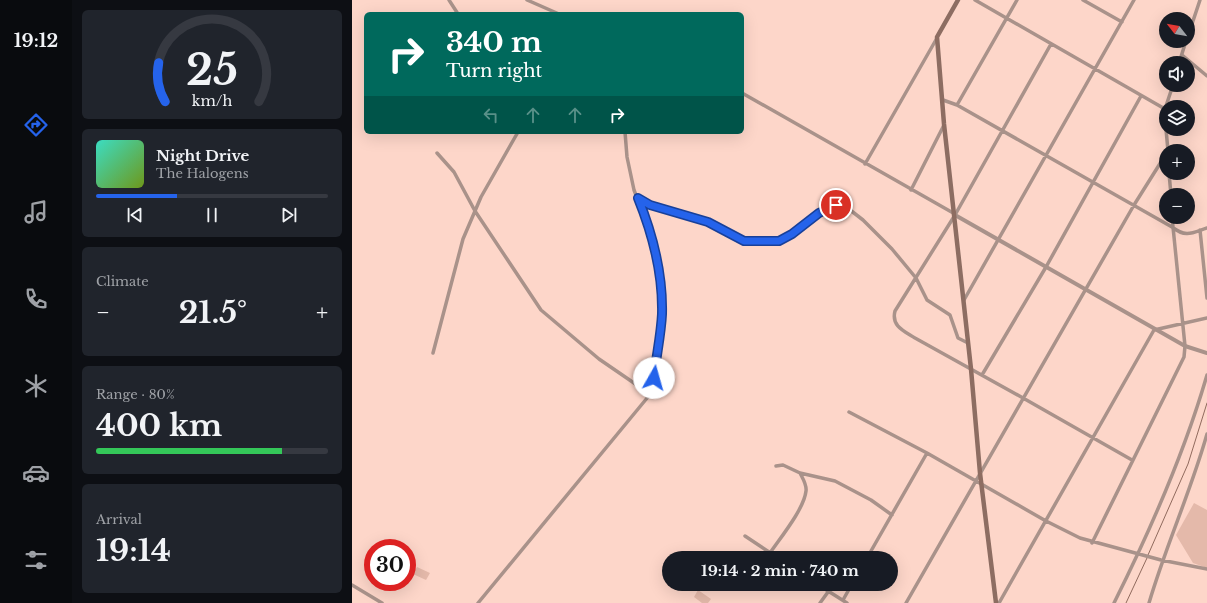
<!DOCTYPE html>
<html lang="en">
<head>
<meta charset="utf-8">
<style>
  body { margin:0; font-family:"Libre Baskerville",serif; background:#20242c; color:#f1f3f6; height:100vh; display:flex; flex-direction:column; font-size:15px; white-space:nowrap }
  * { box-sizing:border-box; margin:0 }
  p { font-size:13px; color:#9ea1a6 }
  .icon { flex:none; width:22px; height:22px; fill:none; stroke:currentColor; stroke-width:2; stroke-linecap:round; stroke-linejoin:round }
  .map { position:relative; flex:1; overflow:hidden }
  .sheet { display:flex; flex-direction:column; gap:10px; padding:10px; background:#0d0f14; width:280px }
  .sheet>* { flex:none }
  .hud { position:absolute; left:12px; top:12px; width:380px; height:122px; border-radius:6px; box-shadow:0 4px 16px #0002; background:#00695c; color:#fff; overflow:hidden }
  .needle { width:26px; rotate:301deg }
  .fabs { position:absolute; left:807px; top:12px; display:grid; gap:8px }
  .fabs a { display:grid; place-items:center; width:36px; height:36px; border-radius:50%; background:#171b24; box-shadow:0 4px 16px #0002; font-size:20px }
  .speed { position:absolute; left:12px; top:539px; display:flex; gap:8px; font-size:20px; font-weight:700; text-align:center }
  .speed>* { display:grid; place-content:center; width:52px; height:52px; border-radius:50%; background:#171b24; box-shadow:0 4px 16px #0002; line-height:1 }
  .speed .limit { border:6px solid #d22; background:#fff; color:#111 }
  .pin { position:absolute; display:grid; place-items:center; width:34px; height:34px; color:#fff; margin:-17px; border:2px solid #fff; border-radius:50%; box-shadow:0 1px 4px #0007 }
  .me { position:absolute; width:44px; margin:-22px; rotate:7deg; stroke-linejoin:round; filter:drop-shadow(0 0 3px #0008) }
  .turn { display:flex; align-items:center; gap:14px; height:84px; padding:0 16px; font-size:18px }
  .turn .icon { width:52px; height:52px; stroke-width:2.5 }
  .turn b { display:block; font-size:28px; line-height:34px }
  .lanes { display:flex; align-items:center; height:38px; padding:0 16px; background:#0003; justify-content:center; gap:20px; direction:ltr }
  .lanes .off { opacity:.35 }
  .big { font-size:30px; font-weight:800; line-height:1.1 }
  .sheet .tile { flex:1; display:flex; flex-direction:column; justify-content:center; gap:6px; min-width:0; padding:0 14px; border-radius:6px; background:#20242c }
  .sheet .dial { align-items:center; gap:0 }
  .dial svg { height:104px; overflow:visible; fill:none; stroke:#363941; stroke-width:7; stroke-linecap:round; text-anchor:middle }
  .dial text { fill:#f1f3f6; stroke:none }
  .song { display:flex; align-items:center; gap:12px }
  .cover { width:48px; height:48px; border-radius:6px; background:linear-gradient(135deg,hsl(170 70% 55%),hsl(80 70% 35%)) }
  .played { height:4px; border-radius:2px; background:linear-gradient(90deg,#2563eb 35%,#363941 35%) }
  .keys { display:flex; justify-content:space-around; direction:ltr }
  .heat { display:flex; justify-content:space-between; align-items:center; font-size:22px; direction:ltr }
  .charge { height:6px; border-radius:3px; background:linear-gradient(90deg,#34c759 80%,#363941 0) }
  .trip { position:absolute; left:310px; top:551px; width:236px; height:40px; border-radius:20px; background:#171b24; box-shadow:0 4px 16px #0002; font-weight:800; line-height:40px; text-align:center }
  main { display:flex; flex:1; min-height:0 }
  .tabs { display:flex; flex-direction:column; width:72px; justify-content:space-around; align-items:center; background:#090b0e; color:#9ea1a6 }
  .tabs .icon { width:28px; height:28px }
  .tabs .active { color:#2563eb }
  .tabs b { font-size:18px; color:#f1f3f6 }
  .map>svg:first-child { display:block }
  .green { fill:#e4b9aa }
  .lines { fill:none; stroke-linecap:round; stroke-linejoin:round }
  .stream { stroke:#906a5d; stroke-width:1 }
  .minor { stroke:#a9928a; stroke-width:3.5 }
  .tertiary { stroke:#a9928a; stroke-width:4 }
  .secondary { stroke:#8d6d62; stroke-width:4.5 }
  .route-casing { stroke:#184099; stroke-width:10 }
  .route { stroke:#2563eb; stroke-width:7 }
</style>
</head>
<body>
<main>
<nav class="tabs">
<b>19:12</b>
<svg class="icon active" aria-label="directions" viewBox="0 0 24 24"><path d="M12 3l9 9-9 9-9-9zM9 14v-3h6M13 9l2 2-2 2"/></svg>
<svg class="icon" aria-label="music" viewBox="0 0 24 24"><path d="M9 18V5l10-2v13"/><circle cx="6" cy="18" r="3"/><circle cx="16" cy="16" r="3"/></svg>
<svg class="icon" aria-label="phone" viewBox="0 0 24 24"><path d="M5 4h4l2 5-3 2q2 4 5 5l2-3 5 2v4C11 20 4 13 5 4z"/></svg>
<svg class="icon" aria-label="climate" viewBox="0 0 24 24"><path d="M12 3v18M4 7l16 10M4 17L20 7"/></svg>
<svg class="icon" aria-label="car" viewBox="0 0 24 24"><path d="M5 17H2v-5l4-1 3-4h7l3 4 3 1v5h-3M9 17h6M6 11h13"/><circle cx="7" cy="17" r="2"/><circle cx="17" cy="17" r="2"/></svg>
<svg class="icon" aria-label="filters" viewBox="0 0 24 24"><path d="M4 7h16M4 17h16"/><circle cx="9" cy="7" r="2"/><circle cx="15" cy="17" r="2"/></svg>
</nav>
<section class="sheet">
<div class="tile dial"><svg viewBox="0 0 100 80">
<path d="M14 69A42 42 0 1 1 86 69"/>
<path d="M14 69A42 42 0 0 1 9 39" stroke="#2563eb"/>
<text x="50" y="56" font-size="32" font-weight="700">25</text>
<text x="50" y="72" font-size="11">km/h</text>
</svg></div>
<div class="tile">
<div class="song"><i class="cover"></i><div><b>Night Drive</b><p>The Halogens</p></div></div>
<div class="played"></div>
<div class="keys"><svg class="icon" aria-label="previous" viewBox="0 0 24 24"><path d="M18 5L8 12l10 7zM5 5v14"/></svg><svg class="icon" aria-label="pause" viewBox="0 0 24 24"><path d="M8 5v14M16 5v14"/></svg><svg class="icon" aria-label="next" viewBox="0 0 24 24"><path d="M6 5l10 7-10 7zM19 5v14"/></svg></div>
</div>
<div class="tile"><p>Climate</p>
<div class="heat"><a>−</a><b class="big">21.5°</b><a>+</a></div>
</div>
<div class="tile"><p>Range · 80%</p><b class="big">400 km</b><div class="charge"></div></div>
<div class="tile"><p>Arrival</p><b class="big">19:14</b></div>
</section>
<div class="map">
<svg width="855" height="603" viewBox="0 0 855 603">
  <rect width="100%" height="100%" fill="#fdd6c9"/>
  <path class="green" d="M842,503l13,7v58l-14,-5 -17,-28z
    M65,567l13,6 -4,7 -13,-6z
    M346,590l13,9 -3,4h-6l-8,-6z"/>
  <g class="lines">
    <path class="stream" d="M796,555l40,-91 19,-61
      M774,603l21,-45"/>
    <path class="minor" d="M97,0l9,14
      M175,0l32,14
      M623,0l190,109
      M731,0l39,22
      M836,36l12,-36
      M699,44l-96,171 -60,96c-4,15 9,20 20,27l108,60 109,62
      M830,55l25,21
      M827,63l7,-22
      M390,93l213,121
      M591,100l14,5 215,122c14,11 20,6 35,1
      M605,105l60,-105
      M814,122l-1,-13 8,-24
      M814,129l2,22
      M273,132l2,25 7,33 20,52 7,33 1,40 -9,63
      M85,153l17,19 21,39 66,99 58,49 51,35
      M513,164l72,-126
      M817,173l2,22
      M559,190l33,-65
      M285,198l13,7 58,17 36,19h35l13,-7 27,-21 17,-8 9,1 18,14 29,29 24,29 11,22 23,15 8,23 10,5
      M848,230l7,68
      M612,300l170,-300
      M81,353l30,-114 18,-42 37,-65
      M630,375l64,-108 95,-171
      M497,412l78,41 119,68 34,17 81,22 46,9
      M424,466l7,-1 17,8 35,8 36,19 21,15
      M393,536l33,22
      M740,543l92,-186 1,-11 -13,-129
      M418,553c11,-16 34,-44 36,-62 1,-6 -3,-12 -6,-18
      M515,558l60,-105
      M465,584l30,19
      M0,585l30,18
      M491,600l9,-16
      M126,603l179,-217
      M468,603l8,-11
      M554,603l228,-398 32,-51
      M647,603l155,-273 53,-12
      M762,603c37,-74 70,-149 93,-228
      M797,603c17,-58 42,-112 58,-169"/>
    <path class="tertiary" d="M603,215l230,131 22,7"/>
    <path class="secondary" d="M606,0l-21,37 7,87 27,245 9,104 16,130"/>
  </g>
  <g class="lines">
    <defs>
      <path id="route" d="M302,378c2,-21 7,-43 8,-64 1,-41 -9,-79 -24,-116l12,7 58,17 36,19h35l13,-7 27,-21 17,-8"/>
    </defs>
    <use href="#route" class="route-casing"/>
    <use href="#route" class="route"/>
  </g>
</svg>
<div class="fabs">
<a><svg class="needle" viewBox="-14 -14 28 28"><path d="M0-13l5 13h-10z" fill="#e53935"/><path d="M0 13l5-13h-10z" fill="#9ea1a6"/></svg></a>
<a><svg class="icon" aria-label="sound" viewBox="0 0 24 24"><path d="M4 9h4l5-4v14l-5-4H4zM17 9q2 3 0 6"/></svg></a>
<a><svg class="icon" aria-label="layers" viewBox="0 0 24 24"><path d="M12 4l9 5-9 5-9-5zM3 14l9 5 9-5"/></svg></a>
<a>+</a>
<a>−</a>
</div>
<div class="speed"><div class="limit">30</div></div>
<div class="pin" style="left:484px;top:205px;background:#d93025"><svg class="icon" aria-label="arrive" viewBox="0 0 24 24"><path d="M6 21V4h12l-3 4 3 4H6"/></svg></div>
<svg class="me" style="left:302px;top:378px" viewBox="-20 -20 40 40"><circle r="19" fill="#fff"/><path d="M0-13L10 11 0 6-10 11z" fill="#2563eb"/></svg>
<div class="trip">19:14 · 2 min · 740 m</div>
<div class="hud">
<div class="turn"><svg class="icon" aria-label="right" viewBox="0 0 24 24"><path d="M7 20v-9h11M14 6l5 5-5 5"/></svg><div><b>340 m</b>Turn right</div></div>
<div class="lanes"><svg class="icon off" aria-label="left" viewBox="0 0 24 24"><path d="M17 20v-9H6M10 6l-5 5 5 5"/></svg><svg class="icon off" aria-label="ahead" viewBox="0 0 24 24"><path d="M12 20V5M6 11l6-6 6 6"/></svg><svg class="icon off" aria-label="ahead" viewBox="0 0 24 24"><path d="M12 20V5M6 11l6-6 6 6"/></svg><svg class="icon" aria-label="right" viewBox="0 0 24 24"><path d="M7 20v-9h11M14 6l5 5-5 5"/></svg></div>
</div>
</div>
</main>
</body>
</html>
